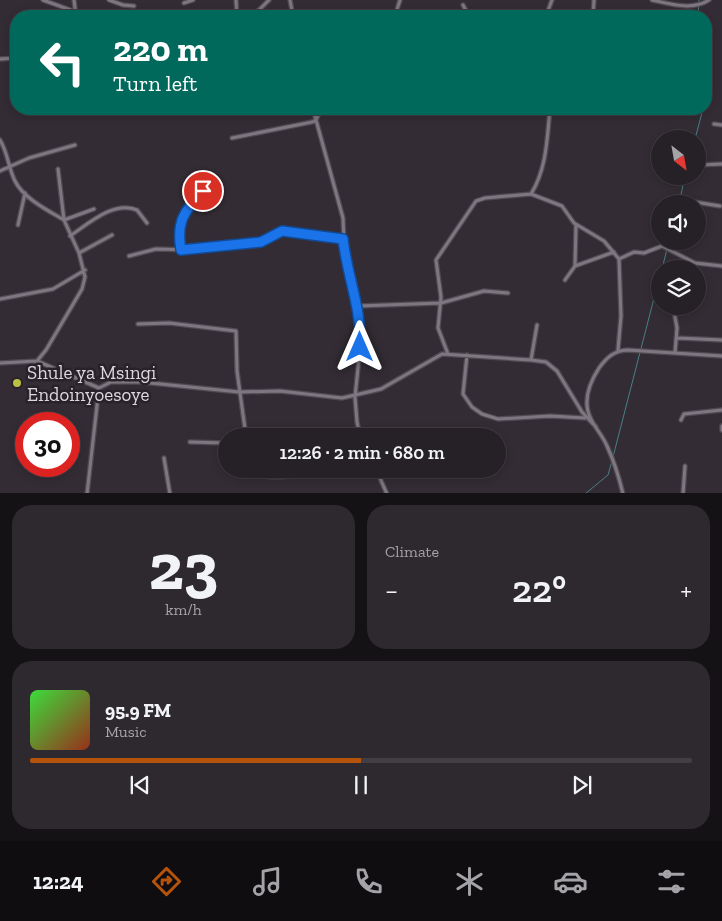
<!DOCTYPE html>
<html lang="en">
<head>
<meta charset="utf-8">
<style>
  body { margin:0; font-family:"Zilla Slab",serif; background:#2e292f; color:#f1f3f6; height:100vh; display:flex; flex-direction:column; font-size:19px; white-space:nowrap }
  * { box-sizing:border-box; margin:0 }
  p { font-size:16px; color:#a4a3a7 }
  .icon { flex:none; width:28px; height:28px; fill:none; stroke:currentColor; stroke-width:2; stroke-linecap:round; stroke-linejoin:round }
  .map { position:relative; height:493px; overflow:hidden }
  .panel { display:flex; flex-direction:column; gap:12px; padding:12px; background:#151215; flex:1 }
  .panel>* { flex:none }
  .guide { position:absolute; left:10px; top:10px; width:702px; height:105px; border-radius:20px; box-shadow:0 2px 8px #0003,0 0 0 1px #423e44; background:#00695c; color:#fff; overflow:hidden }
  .needle { width:32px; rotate:149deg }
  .buttons { position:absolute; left:651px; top:130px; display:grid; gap:10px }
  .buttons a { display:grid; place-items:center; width:55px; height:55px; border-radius:50%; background:#262127; box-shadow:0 2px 8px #0003,0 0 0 1px #423e44; font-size:25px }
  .speed { position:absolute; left:15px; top:412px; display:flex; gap:10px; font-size:25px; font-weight:700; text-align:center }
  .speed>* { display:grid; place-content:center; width:65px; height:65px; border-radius:50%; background:#262127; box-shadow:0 2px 8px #0003,0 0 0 1px #423e44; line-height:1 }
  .speed .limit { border:8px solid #d22; background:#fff; color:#111 }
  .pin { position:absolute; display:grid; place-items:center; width:42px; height:42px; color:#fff; margin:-21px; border:2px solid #fff; border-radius:50%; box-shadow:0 1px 5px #0007 }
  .me { position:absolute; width:55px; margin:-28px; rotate:0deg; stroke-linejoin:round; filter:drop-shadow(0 0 4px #0008) }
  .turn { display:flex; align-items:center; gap:18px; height:105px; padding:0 20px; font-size:22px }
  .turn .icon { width:65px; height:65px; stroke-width:2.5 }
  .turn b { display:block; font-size:35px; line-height:42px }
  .big { font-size:38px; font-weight:600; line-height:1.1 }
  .panel .tile { flex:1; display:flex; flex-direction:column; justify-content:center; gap:8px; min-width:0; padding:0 18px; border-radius:20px; background:#2e292f }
  .panel .dial { align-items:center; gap:0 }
  .dial b { font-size:65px; line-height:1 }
  .song { display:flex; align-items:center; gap:15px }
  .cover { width:60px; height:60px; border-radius:8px; background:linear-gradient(135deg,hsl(120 70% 55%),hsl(10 70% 35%)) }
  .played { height:5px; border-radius:2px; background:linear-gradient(90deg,#b45309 50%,#423e44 50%) }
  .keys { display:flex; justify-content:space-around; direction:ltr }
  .heat { display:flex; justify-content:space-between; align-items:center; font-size:28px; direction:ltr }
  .panel .tiles { flex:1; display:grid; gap:12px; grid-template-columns:1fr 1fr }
  .tile:last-child { grid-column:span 2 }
  .trip { position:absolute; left:218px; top:428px; width:288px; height:50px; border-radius:25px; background:#262127; box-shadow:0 2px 8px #0003,0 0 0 1px #423e44; font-weight:600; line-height:50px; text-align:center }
  .menu { display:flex; height:80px; justify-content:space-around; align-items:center; background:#0f0d10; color:#a4a3a7 }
  .menu .icon { width:35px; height:35px }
  .menu .current { color:#b45309 }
  .menu b { font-size:22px; color:#f1f3f6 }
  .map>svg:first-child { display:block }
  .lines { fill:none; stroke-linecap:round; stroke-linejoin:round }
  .stream { stroke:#497f85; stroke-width:1 }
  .street-casing { stroke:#504b51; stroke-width:5.5 }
  .street { stroke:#7e7680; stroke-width:3 }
  .route-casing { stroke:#114b97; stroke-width:12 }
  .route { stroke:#1a73e8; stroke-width:9 }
  .poi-dot { fill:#bbc045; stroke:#29222a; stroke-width:2 }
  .labels { text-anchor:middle; stroke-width:5; stroke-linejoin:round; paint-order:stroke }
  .poi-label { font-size:19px; fill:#dcd8dd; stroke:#29222a; text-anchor:start }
</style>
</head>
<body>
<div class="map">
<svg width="722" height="494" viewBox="0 0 722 494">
  <rect width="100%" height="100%" fill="#332c34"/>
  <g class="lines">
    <path class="stream" d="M698,16l1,-16
      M695,139l8,-30
      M679,204l6,-28
      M662,269l7,-28
      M613,457l47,-182
      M585,494l23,-19 4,-14"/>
    <defs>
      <path id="street" d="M43,0l33,12
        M74,0l2,16
        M109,0l14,5 11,1
        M236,0l1,16
        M290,0l3,16
        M652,0c18,4 40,11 57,0
        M184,3l9,-3
        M463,5l6,11
        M248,16l11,-6 10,-10
        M395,16l5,-16
        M508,16l38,-2
        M546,16l6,-16
        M593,16l1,-16
        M0,59l16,-1
        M313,109l30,109 2,46 14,47 2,28 -6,58 2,25 3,14
        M714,124l8,1
        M232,138l80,-16 4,-2 5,-11
        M0,140c8,13 8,27 15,41 8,17 34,30 49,39l30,-11
        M698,165l24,-1
        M0,171l29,-13 46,-13
        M531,194l31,12 12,17 30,18 15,18 2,57 -3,34
        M683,204l5,-3 32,5
        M18,225l7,-32
        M70,236c18,-12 44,-36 67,-26l10,13
        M665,246l2,-5
        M181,250c-5,-28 3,-40 22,-59
        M79,253l33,-18
        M129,256l27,-7 37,1 68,-8 21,-11 61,8
        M619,259l15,-7 10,1 18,-7 33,17 27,3
        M575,266l39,-14
        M565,280l10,-14 1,-41
        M0,299l53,-10 32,-19
        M358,306l83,-3 43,-12 24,2
        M673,306l4,22 -2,25
        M138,324l31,-1 67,8 1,40 9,65
        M677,338l45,2
        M448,354l-10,-26 3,-31 -5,-37 40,-59 9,-3 46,-4c16,-26 16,-56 19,-85
        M467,355l-4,39 9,13 10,7 16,5 52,-3 35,2
        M531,360l6,-35
        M37,361l9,-11 36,-61 3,-12 -6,-24 -15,-33 -6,-51
        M0,363l37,-2 62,27 12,-6h30l98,10 41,-1 62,7 39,-9 61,-35 89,6 15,2 11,9 25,41 14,15
        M681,420l3,-6 38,-4
        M722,426v4
        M190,442l36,1
        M164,458l6,36
        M258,469c2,2 3,4 5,6 11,6 69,-4 84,-6
        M376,469l11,25
        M87,494l12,-106
        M623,494c-4,-17 -9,-33 -16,-48 -4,-10 -12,-18 -16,-27 -9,-17 -1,-37 8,-51 8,-11 15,-17 28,-18l95,6
        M683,494l2,-28"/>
    </defs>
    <use href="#street" class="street-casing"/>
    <use href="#street" class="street"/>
  </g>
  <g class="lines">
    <defs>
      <path id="route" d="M203,191c-19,20 -27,31 -22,59l80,-8 21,-11 61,8c4,37 19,70 17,108"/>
    </defs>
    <use href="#route" class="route-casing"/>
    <use href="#route" class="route"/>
  </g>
  <circle class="poi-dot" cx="17" cy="383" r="5"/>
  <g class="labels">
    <g class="poi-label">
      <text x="27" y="379">Shule ya Msingi<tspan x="27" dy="22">Endoinyoesoye</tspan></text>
    </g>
  </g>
</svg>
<div class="buttons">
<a><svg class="needle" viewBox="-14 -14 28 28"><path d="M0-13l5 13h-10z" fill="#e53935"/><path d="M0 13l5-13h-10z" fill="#a4a3a7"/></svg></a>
<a><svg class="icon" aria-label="sound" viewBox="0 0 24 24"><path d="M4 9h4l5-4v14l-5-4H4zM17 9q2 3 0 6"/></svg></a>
<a><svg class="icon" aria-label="layers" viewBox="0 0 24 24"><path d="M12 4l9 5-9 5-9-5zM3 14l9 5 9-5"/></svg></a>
</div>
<div class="speed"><div class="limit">30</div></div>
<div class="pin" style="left:203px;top:191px;background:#d93025"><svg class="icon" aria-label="arrive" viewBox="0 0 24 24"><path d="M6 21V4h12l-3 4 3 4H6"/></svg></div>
<svg class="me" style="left:360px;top:347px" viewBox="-20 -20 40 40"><path d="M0-17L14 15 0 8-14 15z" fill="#1a73e8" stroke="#fff" stroke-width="4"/></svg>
<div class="trip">12:26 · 2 min · 680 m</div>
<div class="guide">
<div class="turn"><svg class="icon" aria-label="left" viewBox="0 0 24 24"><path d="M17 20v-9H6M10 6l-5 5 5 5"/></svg><div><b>220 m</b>Turn left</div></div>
</div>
</div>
<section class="panel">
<div class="tiles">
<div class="tile dial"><b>23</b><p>km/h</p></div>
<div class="tile"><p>Climate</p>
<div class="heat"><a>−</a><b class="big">22°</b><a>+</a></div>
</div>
<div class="tile">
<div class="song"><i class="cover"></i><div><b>95.9 FM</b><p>Music</p></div></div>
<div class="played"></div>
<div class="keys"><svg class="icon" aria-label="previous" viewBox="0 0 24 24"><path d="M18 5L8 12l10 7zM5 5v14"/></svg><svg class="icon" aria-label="pause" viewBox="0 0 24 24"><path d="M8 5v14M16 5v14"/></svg><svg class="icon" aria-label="next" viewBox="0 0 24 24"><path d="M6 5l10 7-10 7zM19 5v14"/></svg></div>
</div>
</div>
</section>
<nav class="menu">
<b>12:24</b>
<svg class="icon current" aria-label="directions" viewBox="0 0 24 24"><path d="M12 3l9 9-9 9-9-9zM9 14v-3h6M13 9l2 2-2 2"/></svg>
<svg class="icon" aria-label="music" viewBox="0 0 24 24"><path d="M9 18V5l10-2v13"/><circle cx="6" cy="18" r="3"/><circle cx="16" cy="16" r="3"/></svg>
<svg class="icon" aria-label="phone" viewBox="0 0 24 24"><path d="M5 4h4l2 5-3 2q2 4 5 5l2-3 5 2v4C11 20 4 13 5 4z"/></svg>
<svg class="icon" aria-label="climate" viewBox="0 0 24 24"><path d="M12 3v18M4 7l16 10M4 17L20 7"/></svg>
<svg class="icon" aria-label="car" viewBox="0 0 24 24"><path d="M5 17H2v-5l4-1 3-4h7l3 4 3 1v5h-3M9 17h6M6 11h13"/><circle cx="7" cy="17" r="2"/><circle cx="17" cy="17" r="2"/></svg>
<svg class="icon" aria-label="filters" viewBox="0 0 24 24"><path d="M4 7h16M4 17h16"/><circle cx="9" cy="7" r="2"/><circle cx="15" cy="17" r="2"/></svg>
</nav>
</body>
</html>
